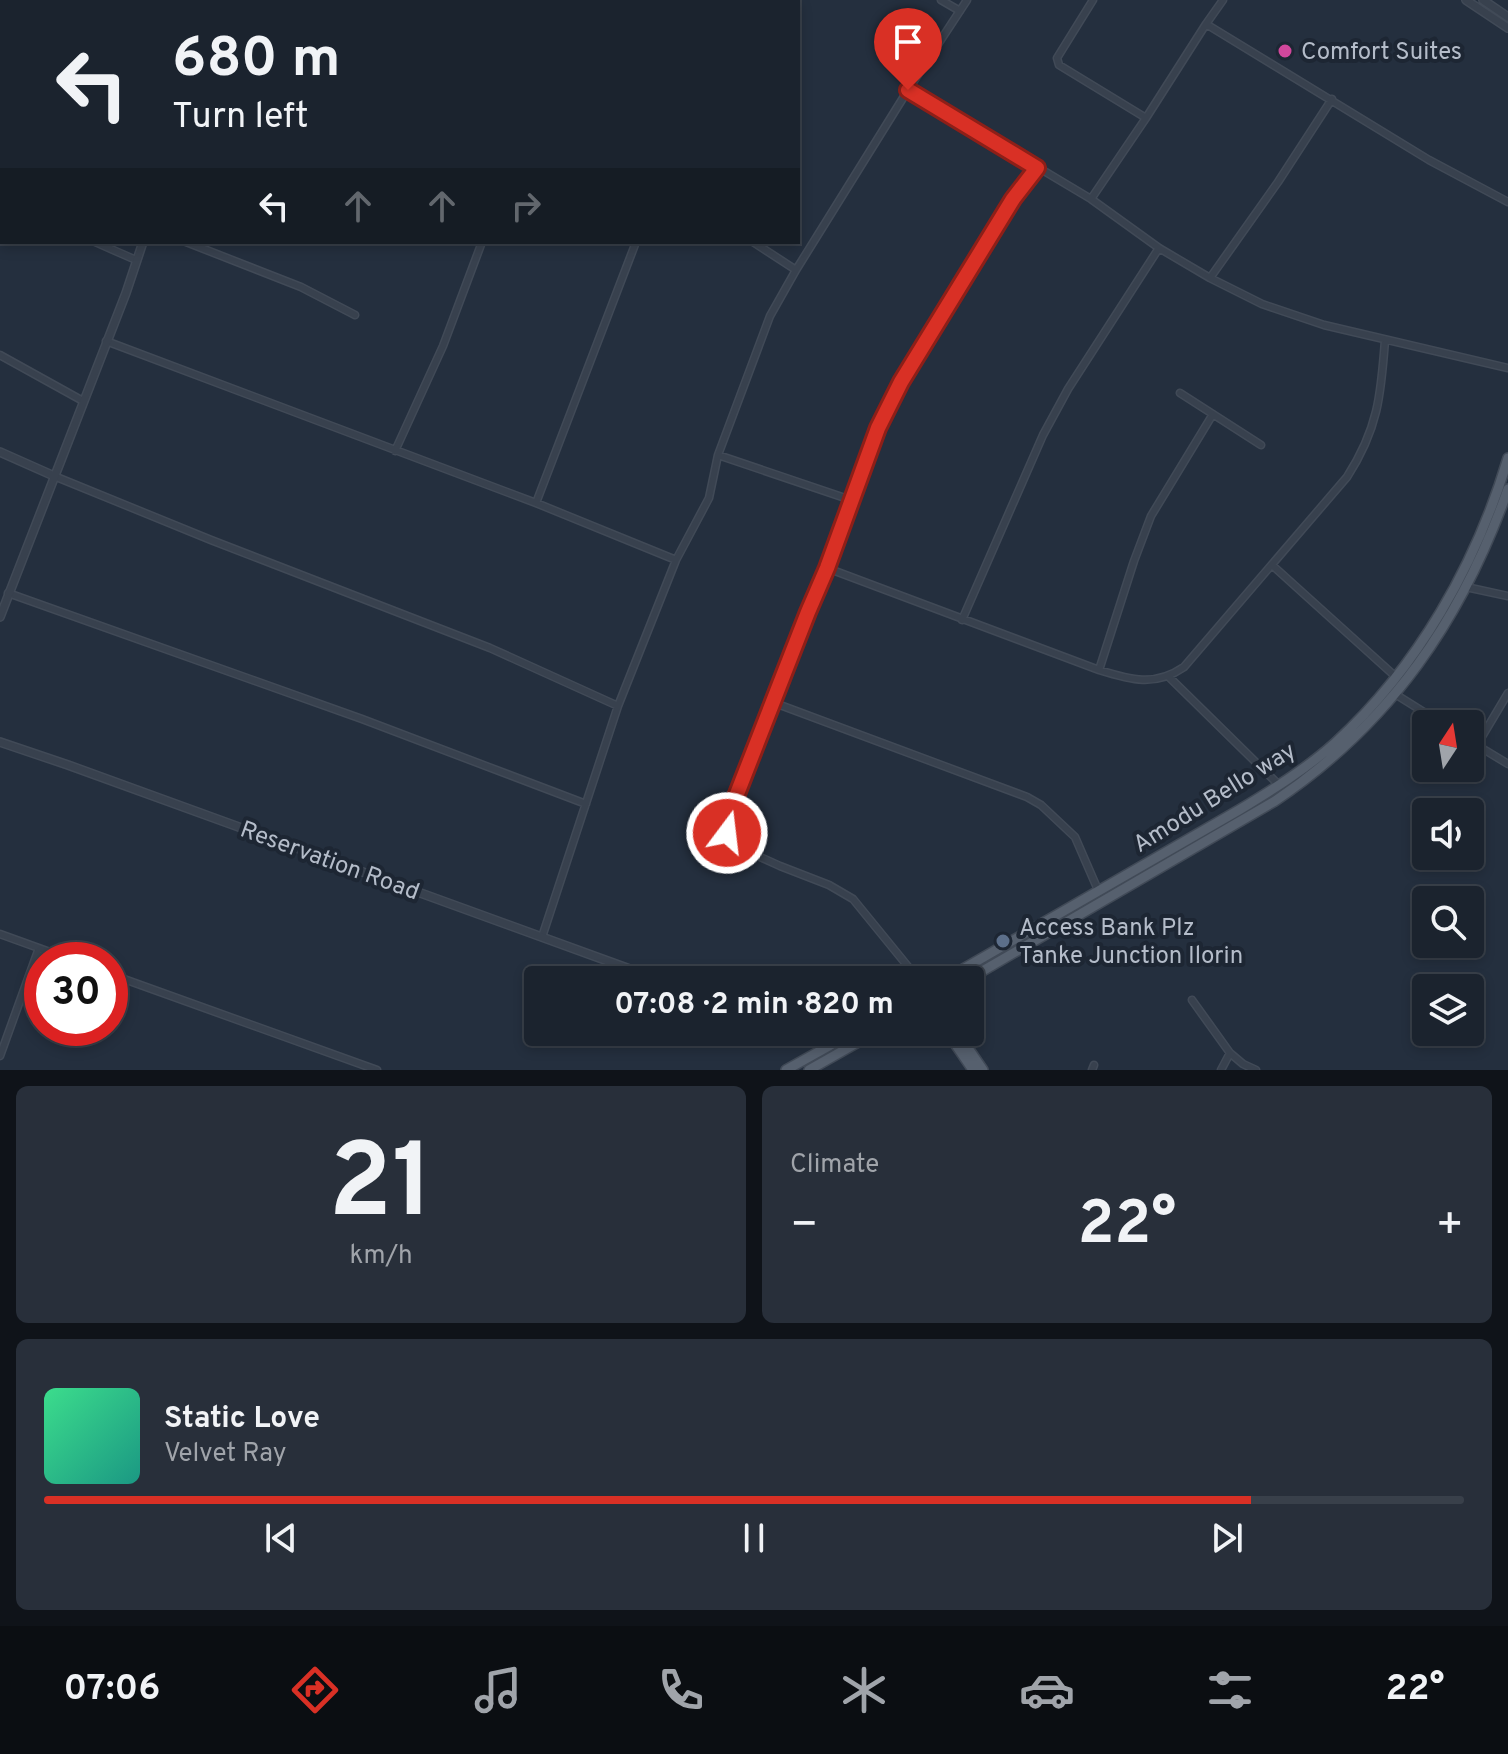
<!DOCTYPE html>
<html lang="en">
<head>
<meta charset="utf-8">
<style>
  body { margin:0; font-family:Overpass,sans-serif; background:#282f3a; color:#f1f3f6; height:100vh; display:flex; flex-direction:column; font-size:30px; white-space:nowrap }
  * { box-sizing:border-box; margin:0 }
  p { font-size:26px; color:#a0a4aa }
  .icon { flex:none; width:44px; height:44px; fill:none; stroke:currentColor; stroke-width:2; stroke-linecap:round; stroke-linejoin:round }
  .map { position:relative; height:1070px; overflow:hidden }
  .side { display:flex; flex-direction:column; gap:16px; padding:16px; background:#0f1319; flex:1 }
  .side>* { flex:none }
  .banner { position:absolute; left:0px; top:0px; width:800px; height:244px; box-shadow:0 4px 12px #0003,0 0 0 2px #39404a; background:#1b232e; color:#f1f3f6; overflow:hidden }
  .needle { width:52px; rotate:12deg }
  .tools { position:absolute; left:1412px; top:710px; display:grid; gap:16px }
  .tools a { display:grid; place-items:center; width:72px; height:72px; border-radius:8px; background:#1b232e; box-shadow:0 4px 12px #0003,0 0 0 2px #39404a; font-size:40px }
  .speed { position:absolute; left:24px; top:942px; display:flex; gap:16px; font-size:40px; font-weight:700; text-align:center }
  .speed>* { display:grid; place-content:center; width:104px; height:104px; border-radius:50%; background:#1b232e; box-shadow:0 4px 12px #0003,0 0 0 2px #39404a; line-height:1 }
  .speed .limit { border:12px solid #d22; background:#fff; color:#111 }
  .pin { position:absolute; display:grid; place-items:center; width:68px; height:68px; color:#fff; margin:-82px -34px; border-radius:50% 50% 50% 0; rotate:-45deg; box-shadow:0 0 8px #0007 }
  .pin .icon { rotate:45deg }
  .me { position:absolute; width:88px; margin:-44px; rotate:15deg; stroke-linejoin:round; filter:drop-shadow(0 0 6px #0008) }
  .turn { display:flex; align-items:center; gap:28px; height:168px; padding:0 40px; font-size:36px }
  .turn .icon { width:104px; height:104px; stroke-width:2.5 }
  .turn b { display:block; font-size:56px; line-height:68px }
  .lanes { display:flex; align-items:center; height:76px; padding:0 40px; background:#0003; justify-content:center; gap:40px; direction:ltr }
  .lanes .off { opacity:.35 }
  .big { font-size:60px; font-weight:700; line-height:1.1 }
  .side .card { flex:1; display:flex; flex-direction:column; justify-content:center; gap:12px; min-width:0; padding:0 28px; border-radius:12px; background:#282f3a }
  .side .dial { align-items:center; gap:0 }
  .dial b { font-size:104px; line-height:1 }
  .song { display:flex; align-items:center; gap:24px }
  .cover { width:96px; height:96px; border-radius:12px; background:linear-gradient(135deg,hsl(150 70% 55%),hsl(170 70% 35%)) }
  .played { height:8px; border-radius:4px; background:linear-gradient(90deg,#d93025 85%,#39404a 85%) }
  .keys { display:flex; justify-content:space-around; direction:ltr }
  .heat { display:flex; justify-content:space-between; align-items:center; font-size:44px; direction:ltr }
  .side .tiles { flex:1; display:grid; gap:16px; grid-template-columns:1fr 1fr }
  .card:last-child { grid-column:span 2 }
  .trip { position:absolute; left:524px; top:966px; width:460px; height:80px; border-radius:8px; background:#1b232e; box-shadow:0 4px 12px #0003,0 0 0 2px #39404a; font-weight:700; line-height:80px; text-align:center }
  .tab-bar { display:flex; height:128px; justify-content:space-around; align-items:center; background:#0b0e12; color:#a0a4aa }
  .tab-bar .icon { width:56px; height:56px }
  .tab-bar .on { color:#d93025 }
  .tab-bar b { font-size:36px; color:#f1f3f6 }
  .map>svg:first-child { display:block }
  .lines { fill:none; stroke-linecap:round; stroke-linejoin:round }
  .minor-casing { stroke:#414a57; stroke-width:9 }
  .tertiary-casing { stroke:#414a57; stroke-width:10 }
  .primary-casing { stroke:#414a57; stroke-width:12 }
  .minor { stroke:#38414e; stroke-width:6 }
  .tertiary { stroke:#38414e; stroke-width:7 }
  .primary { stroke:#56606e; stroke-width:9 }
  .route-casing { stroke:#8d1f18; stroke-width:20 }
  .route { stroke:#d93025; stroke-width:14 }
  .hotel-dot { fill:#d1479c; stroke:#1d2633; stroke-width:3 }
  .service-dot { fill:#5c6f8a; stroke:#1d2633; stroke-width:3 }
  .labels { text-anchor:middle; stroke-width:8; stroke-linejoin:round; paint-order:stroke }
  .poi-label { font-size:24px; fill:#b4bcc9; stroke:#1d2633; text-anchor:start }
  .street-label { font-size:24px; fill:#b4bcc9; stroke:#1d2633 }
</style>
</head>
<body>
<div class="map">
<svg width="1508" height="1070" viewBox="0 0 1508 1070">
  <rect width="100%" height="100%" fill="#242f3e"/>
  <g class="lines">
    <defs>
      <path id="minor" d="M26,0l5,2
        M587,0l5,2
        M941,0l19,11
        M1093,0l-36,58 2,7 87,53
        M610,2l1,-2
        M779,2l1,-2
        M1206,24l223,136 79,42
        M908,90l183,109 68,49 51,30 52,26 62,21 184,43
        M0,109h2
        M1091,199l55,-81 60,-94 17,-24
        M0,200l2,1
        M95,242l41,18
        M186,242l115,45 54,28
        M753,242l43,28
        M1210,278l68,-96 54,-83
        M106,341l430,162 140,57
        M0,355l83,46
        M1180,393l81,52
        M395,451l48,-105 39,-104
        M718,455l133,45
        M54,476l157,64 279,108 128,58
        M536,503l100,-261
        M1272,565l124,112
        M827,568l272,102c32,10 56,17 85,-3l163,-190c31,-48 34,-82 38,-137
        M1466,587l42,9
        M8,593l354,126 224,85
        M962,620l81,-185 25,-46 91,-141
        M1099,670l35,-109 17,-45 62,-102
        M1169,677l110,108
        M1395,694l48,30
        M772,702l255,95 14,8 34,32 23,53
        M1470,741l38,23
        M1477,745l31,-52
        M0,934l72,26
        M542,937l76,-231 58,-146 33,-62 9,-43 52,-139 26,-46 112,-180 59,-90
        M110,974l267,96
        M919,980l-66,-81 -24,-14 -49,-19 -44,-20 -6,-6 -3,-7v-7l8,-27 52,-136 28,-71 12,-24 51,-140 23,-46 112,-183 24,-31
        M1192,1000l38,53 13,11 13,6
        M0,1056l39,-108
        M1092,1070l2,-5
        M1221,1070l9,-17"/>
      <path id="tertiary" d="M1466,0l42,28
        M1483,0l25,17
        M241,2l1,-2
        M0,452l54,24
        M0,617l126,-324 17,-51
        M0,742l68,23 592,215
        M797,1032l35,14"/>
      <path id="primary" d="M944,980l295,-170c33,-20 67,-41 96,-67 83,-76 141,-178 173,-285
        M967,980l308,-179c116,-78 187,-182 233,-312
        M947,1032l26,38
        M957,1032l26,38
        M786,1070l68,-38
        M809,1070l67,-38"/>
    </defs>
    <use href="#minor" class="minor-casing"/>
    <use href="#tertiary" class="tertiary-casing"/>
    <use href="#primary" class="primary-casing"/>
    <use href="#minor" class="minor"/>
    <use href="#tertiary" class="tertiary"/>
    <use href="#primary" class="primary"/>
  </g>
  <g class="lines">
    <defs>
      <path id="route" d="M727,833l2,-15 6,-19 73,-187 19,-44 51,-140 23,-46 112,-183 24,-31 -129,-78"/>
    </defs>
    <use href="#route" class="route-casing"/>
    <use href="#route" class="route"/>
  </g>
  <circle class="hotel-dot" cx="1285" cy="51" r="8"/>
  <circle class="service-dot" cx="1003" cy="941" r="8"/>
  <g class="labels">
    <g class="poi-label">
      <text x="1301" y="59">Comfort Suites</text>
      <text x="1019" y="935">Access Bank Plz<tspan x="1019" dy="28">Tanke Junction Ilorin</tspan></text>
    </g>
    <g class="street-label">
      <text transform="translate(1214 797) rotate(-32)" y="8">Amodu Bello way</text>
      <text transform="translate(330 860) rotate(20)" y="8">Reservation Road</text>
    </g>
  </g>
</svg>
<div class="tools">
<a><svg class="needle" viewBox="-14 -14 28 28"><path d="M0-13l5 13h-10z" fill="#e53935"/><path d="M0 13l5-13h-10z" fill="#a0a4aa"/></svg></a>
<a><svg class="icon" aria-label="sound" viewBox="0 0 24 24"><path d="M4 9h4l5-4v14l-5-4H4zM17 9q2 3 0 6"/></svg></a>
<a><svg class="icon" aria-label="search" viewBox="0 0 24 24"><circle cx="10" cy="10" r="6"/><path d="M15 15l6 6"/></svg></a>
<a><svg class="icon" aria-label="layers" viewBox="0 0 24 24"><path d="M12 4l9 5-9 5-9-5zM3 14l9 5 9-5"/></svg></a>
</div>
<div class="speed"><div class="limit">30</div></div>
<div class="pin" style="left:908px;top:90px;background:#d93025"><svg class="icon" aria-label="arrive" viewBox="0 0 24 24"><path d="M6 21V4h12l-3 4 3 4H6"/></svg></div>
<svg class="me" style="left:727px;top:833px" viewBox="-20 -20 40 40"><circle r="17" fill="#d93025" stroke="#fff" stroke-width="3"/><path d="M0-11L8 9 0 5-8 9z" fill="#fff"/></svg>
<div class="trip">07:08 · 2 min · 820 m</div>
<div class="banner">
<div class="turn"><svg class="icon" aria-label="left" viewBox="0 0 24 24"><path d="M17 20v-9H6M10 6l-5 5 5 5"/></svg><div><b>680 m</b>Turn left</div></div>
<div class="lanes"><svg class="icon" aria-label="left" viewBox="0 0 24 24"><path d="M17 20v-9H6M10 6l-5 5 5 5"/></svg><svg class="icon off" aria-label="ahead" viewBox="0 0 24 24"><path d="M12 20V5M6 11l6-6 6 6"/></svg><svg class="icon off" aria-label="ahead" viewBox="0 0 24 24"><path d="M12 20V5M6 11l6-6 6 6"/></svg><svg class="icon off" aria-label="right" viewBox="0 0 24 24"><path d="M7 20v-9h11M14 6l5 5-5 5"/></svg></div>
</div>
</div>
<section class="side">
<div class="tiles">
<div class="card dial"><b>21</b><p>km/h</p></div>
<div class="card"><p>Climate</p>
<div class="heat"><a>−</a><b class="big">22°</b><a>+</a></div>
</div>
<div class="card">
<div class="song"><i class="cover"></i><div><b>Static Love</b><p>Velvet Ray</p></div></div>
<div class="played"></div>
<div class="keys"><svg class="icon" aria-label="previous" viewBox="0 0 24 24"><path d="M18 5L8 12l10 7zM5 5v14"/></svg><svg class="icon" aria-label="pause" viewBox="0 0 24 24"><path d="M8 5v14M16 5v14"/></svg><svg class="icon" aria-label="next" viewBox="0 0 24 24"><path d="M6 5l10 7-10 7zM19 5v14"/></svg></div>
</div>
</div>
</section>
<nav class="tab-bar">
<b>07:06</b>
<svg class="icon on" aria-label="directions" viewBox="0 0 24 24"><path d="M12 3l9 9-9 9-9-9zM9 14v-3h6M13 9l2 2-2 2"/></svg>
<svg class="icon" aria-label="music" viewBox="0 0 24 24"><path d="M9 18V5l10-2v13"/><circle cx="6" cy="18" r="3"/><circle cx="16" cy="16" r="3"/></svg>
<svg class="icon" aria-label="phone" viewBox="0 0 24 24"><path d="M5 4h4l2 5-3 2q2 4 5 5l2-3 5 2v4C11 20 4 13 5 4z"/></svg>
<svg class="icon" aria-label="climate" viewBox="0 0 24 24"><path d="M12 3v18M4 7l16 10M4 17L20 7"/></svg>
<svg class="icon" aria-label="car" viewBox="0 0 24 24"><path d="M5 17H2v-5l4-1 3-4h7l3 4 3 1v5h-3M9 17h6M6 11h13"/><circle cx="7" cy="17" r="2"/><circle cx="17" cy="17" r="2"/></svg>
<svg class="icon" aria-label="filters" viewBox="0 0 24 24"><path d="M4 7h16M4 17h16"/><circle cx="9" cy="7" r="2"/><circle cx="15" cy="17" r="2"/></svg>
<b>22°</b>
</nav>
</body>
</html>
